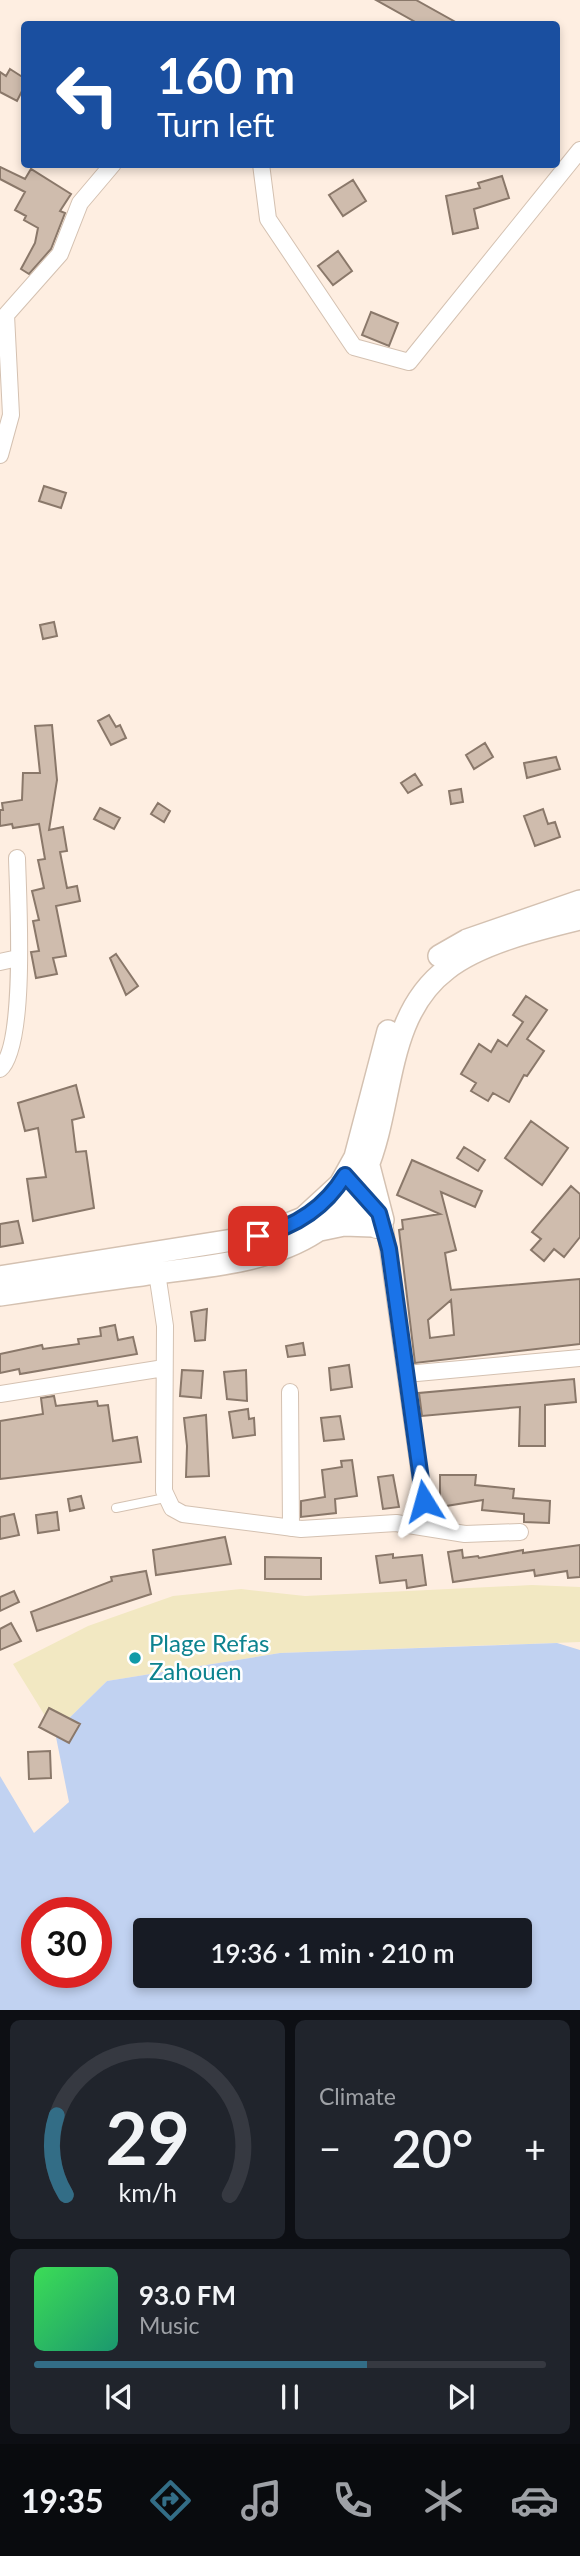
<!DOCTYPE html>
<html lang="en">
<head>
<meta charset="utf-8">
<style>
  body { margin:0; font-family:Lato,sans-serif; background:#20242c; color:#f1f3f6; height:100vh; display:flex; flex-direction:column; font-size:26px; white-space:nowrap }
  * { box-sizing:border-box; margin:0 }
  p { font-size:23px; color:#9ea1a6 }
  .icon { flex:none; width:38px; height:38px; fill:none; stroke:currentColor; stroke-width:2; stroke-linecap:round; stroke-linejoin:round }
  .map { position:relative; height:2010px; overflow:hidden }
  .details { display:flex; flex-direction:column; gap:10px; padding:10px; background:#0d0f14; flex:1 }
  .details>* { flex:none }
  .banner { position:absolute; left:21px; top:21px; width:539px; height:147px; border-radius:7px; box-shadow:0 4px 10px #0003; background:#1a4fa0; color:#fff; overflow:hidden }
  .speed { position:absolute; left:21px; top:1897px; display:flex; gap:14px; font-size:35px; font-weight:700; text-align:center }
  .speed>* { display:grid; place-content:center; width:91px; height:91px; border-radius:50%; background:#171b24; box-shadow:0 4px 10px #0003; line-height:1 }
  .speed .limit { border:10px solid #d22; background:#fff; color:#111 }
  .pin { position:absolute; display:grid; place-items:center; width:60px; height:60px; color:#fff; margin:-30px; border-radius:14px; box-shadow:0 4px 10px #0006 }
  .me { position:absolute; width:77px; margin:-38px; rotate:352deg; stroke-linejoin:round; filter:drop-shadow(0 0 5px #0008) }
  .turn { display:flex; align-items:center; gap:24px; height:147px; padding:0 21px; font-size:32px }
  .turn .icon { width:91px; height:91px; stroke-width:2.5 }
  .turn b { display:block; font-size:49px; line-height:60px }
  .big { font-size:52px; font-weight:600; line-height:1.1 }
  .details .card { flex:1; display:flex; flex-direction:column; justify-content:center; gap:10px; min-width:0; padding:0 24px; border-radius:10px; background:#20242c }
  .details .dial { align-items:center; gap:0 }
  .dial svg { height:182px; overflow:visible; fill:none; stroke:#363941; stroke-width:7; stroke-linecap:round; text-anchor:middle }
  .dial text { fill:#f1f3f6; stroke:none }
  .song { display:flex; align-items:center; gap:21px }
  .cover { width:84px; height:84px; border-radius:10px; background:linear-gradient(135deg,hsl(130 70% 55%),hsl(160 70% 35%)) }
  .played { height:7px; border-radius:4px; background:linear-gradient(90deg,#336d86 65%,#363941 65%) }
  .keys { display:flex; justify-content:space-around; direction:ltr }
  .heat { display:flex; justify-content:space-between; align-items:center; font-size:38px; direction:ltr }
  .details .tiles { flex:1; display:grid; gap:10px; grid-template-columns:1fr 1fr }
  .card:last-child { grid-column:span 2 }
  .trip { position:absolute; left:133px; top:1918px; width:399px; height:70px; border-radius:7px; background:#171b24; box-shadow:0 4px 10px #0003; font-weight:600; line-height:70px; text-align:center }
  .tab-bar { display:flex; height:112px; justify-content:space-around; align-items:center; background:#090b0e; color:#9ea1a6 }
  .tab-bar .icon { width:49px; height:49px }
  .tab-bar .on { color:#336d86 }
  .tab-bar b { font-size:32px; color:#f1f3f6 }
  .map>svg:first-child { display:block }
  .sand { fill:#f2e8c2 }
  .water { fill:#c1d2f1; fill-rule:evenodd }
  .building { fill:#cfbcad; stroke:#8a786a; stroke-width:2; fill-rule:evenodd }
  .lines { fill:none; stroke-linecap:round; stroke-linejoin:round }
  .lane-casing { stroke:#d4c1b1; stroke-width:10 }
  .street-casing { stroke:#d4c1b1; stroke-width:18 }
  .secondary-casing { stroke:#d4c1b1; stroke-width:24 }
  .lane { stroke:#fff; stroke-width:8 }
  .street { stroke:#fff; stroke-width:16 }
  .secondary { stroke:#fff; stroke-width:21 }
  .route-casing { stroke:#114b97; stroke-width:18 }
  .route { stroke:#1a73e8; stroke-width:12 }
  .culture-dot { fill:#0f9aa8; stroke:#fff; stroke-width:2.5 }
  .labels { text-anchor:middle; stroke-width:5; stroke-linejoin:round; paint-order:stroke }
  .culture-label { font-size:24px; fill:#0d838f; stroke:#fff; text-anchor:start }
</style>
</head>
<body>
<div class="map">
<svg width="580" height="2010" viewBox="0 0 580 2010">
  <rect width="100%" height="100%" fill="#feeee1"/>
  <path class="sand" d="M532,1585l48,2v55l-300,11 -173,28 -52,51 -42,-68 75,-38 85,-30 68,-7 64,7z"/>
  <path class="water" d="M557,1643l23,7v360h-580v-234l34,57 35,-31 -14,-70 52,-51 173,-28zM37,1913h59v59h-59zM145,1930h375v46h-375z"/>
  <path class="building" d="M376,0h40l43,24h-40z
    M10,69l14,9v9l-7,14 -17,-9v-20l6,4z
    M0,167l25,12 6,-10 40,25 -11,17 5,2 -14,36 -22,25 -8,-5 14,-26 3,-15 -14,-8 2,-4 -11,-6 10,-18 -25,-13z
    M502,176l7,22 -35,11 4,19 -25,6 -7,-38 34,-8 -2,-5z
    M353,180l13,21 -23,15 -14,-21z
    M338,251l14,20 -19,14 -15,-19z
    M371,312l27,11 -9,23 -27,-11z
    M44,486l22,7 -5,15 -22,-7z
    M54,622l3,14 -14,3 -3,-14z
    M109,715l7,12 4,-2 6,13 -15,7 -13,-24z
    M52,725l5,55 -8,50 14,-3 4,24 -7,1 7,36 10,-2 3,15 -24,5 10,50 -13,2 4,16 -21,4 -5,-26 8,-1 -6,-30 6,-1 -7,-29 12,-3 -6,-28 7,-1 -6,-35 -26,4 -1,-4 -12,2v-16h3l-1,-7 20,-3 1,-27h17l-5,-47z
    M485,743l8,14 -19,12 -8,-14z
    M556,757l4,12 -33,9 -3,-15z
    M415,774l7,11 -14,8 -7,-10z
    M461,789l2,13 -12,2 -2,-13z
    M158,803l12,8 -6,11 -13,-8z
    M100,808l20,10 -6,11 -20,-10z
    M543,809l5,15 7,-2 5,15 -25,9 -11,-30z
    M116,954l22,32 -12,9 -16,-37z
    M526,996l21,14 -20,29 17,12 -17,25 -3,-1 -15,27 -16,-9 -5,8 -17,-10 5,-8 -15,-9 18,-30 12,8 7,-12 9,6 16,-24 -10,-7z
    M76,1085l8,32 -12,3 4,32 10,-1 8,57 -61,13 -6,-42 19,-2 -8,-49 -13,3 -7,-28z
    M531,1121l37,27 -26,37 -37,-27z
    M464,1147l21,13 -7,11 -21,-13z
    M412,1160l70,31 -7,16 -34,-15 15,58 -11,3 6,37 129,-11v65l-165,19 -16,-133 4,-1 -1,-9 38,-6 -43,-19zM451,1300l3,35 -24,3 -2,-18z
    M571,1186l9,8v43l-16,20 -10,-8 -10,12 -13,-11 10,-11 -9,-7z
    M18,1221l5,22 -23,4v-23z
    M207,1309l-2,31 -10,1 -4,-29z
    M115,1325l3,15 15,-3 4,17 -117,20 -1,-5 -19,4v-19l42,-9 1,4 36,-5 -1,-5 23,-3 -1,-8z
    M303,1343l2,12 -17,2 -2,-11z
    M349,1365l3,22 -21,3 -2,-22z
    M182,1370l21,1 -2,27 -21,-2z
    M246,1370l1,31 -20,-2 -3,-27z
    M574,1379l2,23 -31,3v41h-26l1,-39 -98,9 -3,-23z
    M54,1396l2,10 41,-5 1,5 10,-1 5,36 24,-4 4,25 -141,17v-58l43,-7 -2,-16z
    M248,1409l1,10 5,-1 1,17 -22,3 -4,-26z
    M206,1415l3,61 -23,1 1,-31 -3,-28z
    M340,1416l4,23 -20,2 -3,-23z
    M352,1460l5,36 -22,3 1,14 -35,4v-16l24,-4 -3,-27 20,-3 -1,-6z
    M393,1475l6,32 -16,2 -5,-32z
    M440,1475h36l-1,10 39,4 -1,9 37,3 -1,22 -25,-1v-8l-42,-4 1,-10 -43,7z
    M81,1496l3,12 -14,3 -2,-12z
    M57,1512l2,18 -21,3 -2,-18z
    M14,1514l5,21 -19,4v-22z
    M225,1537l6,27 -75,11 -3,-25z
    M580,1545v32l-12,1 -1,-7 -32,5 -1,-6 -81,12 -5,-30 14,-2 1,8 15,-2 1,2 44,-8v3z
    M393,1554v4l29,-3 4,30 -19,3 -1,-8 -26,3 -4,-27z
    M265,1557l56,1v21h-56z
    M146,1571l5,23 -114,37 -6,-19 81,-31 -1,-4z
    M14,1591l5,11 -19,9v-14z
    M11,1623l10,18 -21,9v-21z
    M49,1708l31,16 -11,19 -30,-16z
    M50,1751l1,27 -22,1 -1,-27z"/>
  <g class="lines">
    <defs>
      <path id="lane" d="M116,1508l49,-10"/>
      <path id="street" d="M261,164l7,55 86,128 55,15 171,-212
        M0,455l11,-40 -5,-100 54,-61 20,-51 33,-39
        M0,962l18,-4
        M0,1069c27,-23 18,-171 17,-211
        M350,1180l24,25 11,23 42,298
        M339,1195l37,35
        M157,1273l8,53 -1,165 8,17 11,6 118,15 95,-6 69,11 55,-2
        M406,1374l174,-16
        M290,1392l1,136
        M0,1394l164,-26"/>
      <path id="secondary" d="M439,956l28,-16 113,-39
        M369,1166l14,54
        M320,1230l24,-5 28,1
        M0,1277l258,-41 45,-18 37,-34 15,-27 33,-126
        M0,1295c47,-7 94,-14 142,-20 56,-8 125,-11 174,-43 95,-62 46,-199 131,-263 33,-26 92,-40 133,-50"/>
    </defs>
    <use href="#lane" class="lane-casing"/>
    <use href="#street" class="street-casing"/>
    <use href="#secondary" class="secondary-casing"/>
    <use href="#lane" class="lane"/>
    <use href="#street" class="street"/>
    <use href="#secondary" class="secondary"/>
  </g>
  <g class="lines">
    <defs>
      <path id="route" d="M258,1236c37,-9 67,-28 87,-61l34,38 10,36 35,252"/>
    </defs>
    <use href="#route" class="route-casing"/>
    <use href="#route" class="route"/>
  </g>
  <circle class="culture-dot" cx="135" cy="1658" r="7"/>
  <g class="labels">
    <g class="culture-label">
      <text x="149" y="1652">Plage Refas<tspan x="149" dy="28">Zahouen</tspan></text>
    </g>
  </g>
</svg>
<div class="speed"><div class="limit">30</div></div>
<div class="pin" style="left:258px;top:1236px;background:#d93025"><svg class="icon" aria-label="arrive" viewBox="0 0 24 24"><path d="M6 21V4h12l-3 4 3 4H6"/></svg></div>
<svg class="me" style="left:424px;top:1501px" viewBox="-20 -20 40 40"><path d="M0-17L14 15 0 8-14 15z" fill="#1a73e8" stroke="#fff" stroke-width="4"/></svg>
<div class="trip">19:36 · 1 min · 210 m</div>
<div class="banner">
<div class="turn"><svg class="icon" aria-label="left" viewBox="0 0 24 24"><path d="M17 20v-9H6M10 6l-5 5 5 5"/></svg><div><b>160 m</b>Turn left</div></div>
</div>
</div>
<section class="details">
<div class="tiles">
<div class="card dial"><svg viewBox="0 0 100 80">
<path d="M14 69A42 42 0 1 1 86 69"/>
<path d="M14 69A42 42 0 0 1 10 34" stroke="#336d86"/>
<text x="50" y="56" font-size="32" font-weight="700">29</text>
<text x="50" y="72" font-size="11">km/h</text>
</svg></div>
<div class="card"><p>Climate</p>
<div class="heat"><a>−</a><b class="big">20°</b><a>+</a></div>
</div>
<div class="card">
<div class="song"><i class="cover"></i><div><b>93.0 FM</b><p>Music</p></div></div>
<div class="played"></div>
<div class="keys"><svg class="icon" aria-label="previous" viewBox="0 0 24 24"><path d="M18 5L8 12l10 7zM5 5v14"/></svg><svg class="icon" aria-label="pause" viewBox="0 0 24 24"><path d="M8 5v14M16 5v14"/></svg><svg class="icon" aria-label="next" viewBox="0 0 24 24"><path d="M6 5l10 7-10 7zM19 5v14"/></svg></div>
</div>
</div>
</section>
<nav class="tab-bar">
<b>19:35</b>
<svg class="icon on" aria-label="directions" viewBox="0 0 24 24"><path d="M12 3l9 9-9 9-9-9zM9 14v-3h6M13 9l2 2-2 2"/></svg>
<svg class="icon" aria-label="music" viewBox="0 0 24 24"><path d="M9 18V5l10-2v13"/><circle cx="6" cy="18" r="3"/><circle cx="16" cy="16" r="3"/></svg>
<svg class="icon" aria-label="phone" viewBox="0 0 24 24"><path d="M5 4h4l2 5-3 2q2 4 5 5l2-3 5 2v4C11 20 4 13 5 4z"/></svg>
<svg class="icon" aria-label="climate" viewBox="0 0 24 24"><path d="M12 3v18M4 7l16 10M4 17L20 7"/></svg>
<svg class="icon" aria-label="car" viewBox="0 0 24 24"><path d="M5 17H2v-5l4-1 3-4h7l3 4 3 1v5h-3M9 17h6M6 11h13"/><circle cx="7" cy="17" r="2"/><circle cx="17" cy="17" r="2"/></svg>
</nav>
</body>
</html>
